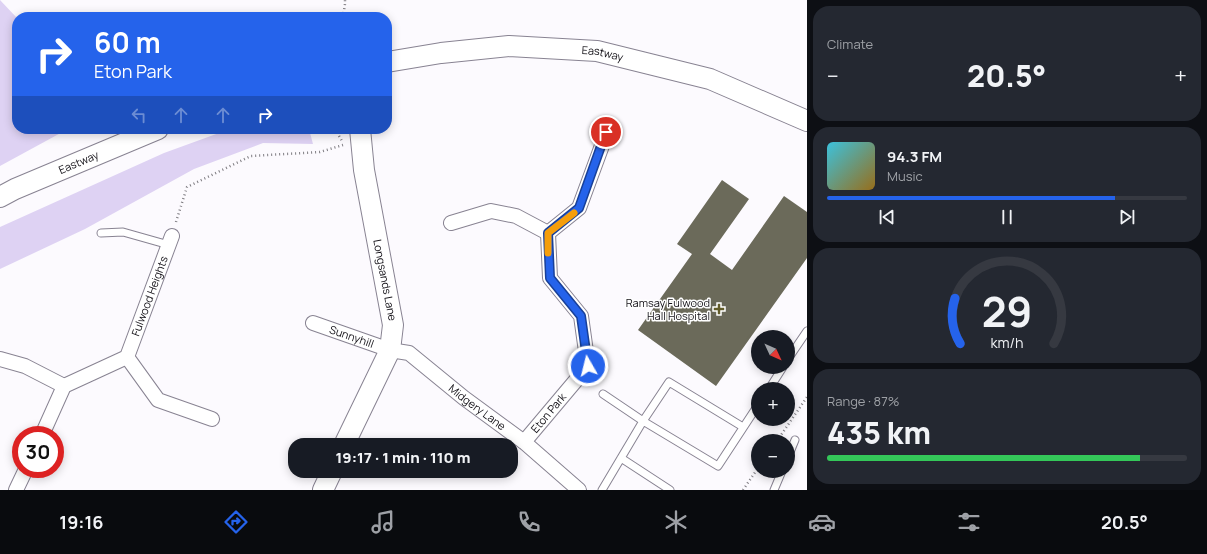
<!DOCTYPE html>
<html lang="en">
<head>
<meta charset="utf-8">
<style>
  body { margin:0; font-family:Manrope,sans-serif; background:#242831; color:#f1f3f6; height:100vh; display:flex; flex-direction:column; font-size:15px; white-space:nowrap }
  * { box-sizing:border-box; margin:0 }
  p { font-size:13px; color:#9ea1a6 }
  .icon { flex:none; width:22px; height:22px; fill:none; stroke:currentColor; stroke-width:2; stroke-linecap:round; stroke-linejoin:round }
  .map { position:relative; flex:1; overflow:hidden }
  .side { display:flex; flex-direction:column; gap:6px; padding:6px; background:#0d0f14; width:400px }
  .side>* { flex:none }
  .banner { position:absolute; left:12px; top:12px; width:380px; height:122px; border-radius:16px; box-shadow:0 2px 10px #0003; background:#2563eb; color:#fff; overflow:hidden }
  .needle { width:26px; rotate:134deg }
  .controls { position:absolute; left:751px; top:330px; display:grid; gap:8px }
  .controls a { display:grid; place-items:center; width:44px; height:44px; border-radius:50%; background:#171b24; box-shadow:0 2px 10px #0003; font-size:20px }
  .speed { position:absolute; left:12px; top:426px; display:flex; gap:8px; font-size:20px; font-weight:700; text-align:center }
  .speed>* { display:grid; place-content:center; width:52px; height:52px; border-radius:50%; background:#171b24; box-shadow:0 2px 10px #0003; line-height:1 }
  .speed .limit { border:6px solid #d22; background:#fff; color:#111 }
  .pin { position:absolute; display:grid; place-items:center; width:34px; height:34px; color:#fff; margin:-17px; border:2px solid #fff; border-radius:50%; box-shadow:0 1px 4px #0007 }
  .me { position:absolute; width:44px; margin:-22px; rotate:352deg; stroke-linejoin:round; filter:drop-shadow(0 0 3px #0008) }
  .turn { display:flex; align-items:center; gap:14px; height:84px; padding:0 16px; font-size:18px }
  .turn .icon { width:52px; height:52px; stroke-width:2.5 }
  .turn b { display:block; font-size:28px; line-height:34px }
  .lanes { display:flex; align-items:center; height:38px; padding:0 16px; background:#0003; justify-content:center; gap:20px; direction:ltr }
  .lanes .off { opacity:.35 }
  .big { font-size:30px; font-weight:800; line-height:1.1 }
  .side .card { flex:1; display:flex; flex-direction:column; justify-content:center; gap:6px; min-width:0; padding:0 14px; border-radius:16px; background:#242831 }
  .side .dial { align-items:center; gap:0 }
  .dial svg { height:104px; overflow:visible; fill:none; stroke:#363941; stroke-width:7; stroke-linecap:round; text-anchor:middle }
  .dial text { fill:#f1f3f6; stroke:none }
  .song { display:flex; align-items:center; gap:12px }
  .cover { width:48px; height:48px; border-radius:6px; background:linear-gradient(135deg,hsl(190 70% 55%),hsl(40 70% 35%)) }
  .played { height:4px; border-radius:2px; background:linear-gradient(90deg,#2563eb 80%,#363941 80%) }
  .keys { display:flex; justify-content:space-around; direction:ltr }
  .heat { display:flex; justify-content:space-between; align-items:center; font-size:22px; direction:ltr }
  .charge { height:6px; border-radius:3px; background:linear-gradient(90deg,#34c759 87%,#363941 0) }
  .trip { position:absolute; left:288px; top:438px; width:230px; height:40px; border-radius:16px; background:#171b24; box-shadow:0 2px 10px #0003; font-weight:800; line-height:40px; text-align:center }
  .menu { display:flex; height:64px; justify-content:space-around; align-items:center; background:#090b0e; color:#9ea1a6 }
  .menu .icon { width:28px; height:28px }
  .menu .active { color:#2563eb }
  .menu b { font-size:18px; color:#f1f3f6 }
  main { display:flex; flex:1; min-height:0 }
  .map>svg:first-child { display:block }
  .green { fill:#ded2f3 }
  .building { fill:#6b6a5a }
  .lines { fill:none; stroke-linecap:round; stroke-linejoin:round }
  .lane-casing { stroke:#888392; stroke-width:9 }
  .street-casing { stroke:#888392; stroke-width:16 }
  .secondary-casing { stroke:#888392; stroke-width:22 }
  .path { stroke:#7f7d82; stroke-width:2.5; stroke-dasharray:1 3; stroke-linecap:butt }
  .lane { stroke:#fff; stroke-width:7 }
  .street { stroke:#fff; stroke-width:14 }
  .secondary { stroke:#fff; stroke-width:20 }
  .route-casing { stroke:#184099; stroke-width:10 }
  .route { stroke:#2563eb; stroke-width:7 }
  .slow { stroke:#f59e0b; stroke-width:7 }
  .poi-dot { fill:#625c29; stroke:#fff; stroke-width:1.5 }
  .labels { text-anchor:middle; stroke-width:3; stroke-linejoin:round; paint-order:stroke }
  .street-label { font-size:11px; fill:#131117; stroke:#fff }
  .poi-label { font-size:11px; fill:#131117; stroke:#fff; text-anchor:end }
</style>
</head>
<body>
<main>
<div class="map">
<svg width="807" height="490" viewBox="0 0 807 490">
  <rect width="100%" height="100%" fill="#fcfafe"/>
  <path class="green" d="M0,0l17,18v111h51l-68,37z
    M230,129h79l4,15 -50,-1 -69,26 -109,60 -85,40v-42l164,-74z"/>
  <path class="building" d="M722,180l27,19 -39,55 22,16 52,-74 23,16v46l-91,128 -78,-56 54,-76 -15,-10z"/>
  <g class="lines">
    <defs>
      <path id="lane" d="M101,233l22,-1 46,13
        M788,359l19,-28
        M769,389l14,-22
        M603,394l40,27 75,45 40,-61
        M788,457l7,-17
        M621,458l49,32
        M602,490l41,-69 26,-39 74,45
        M774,490l8,-19"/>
      <g id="street">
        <path d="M451,223l40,-12 25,5 32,17"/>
        <path id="s1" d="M313,323l77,27 19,3 55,45 60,44 55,48"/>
        <path d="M127,357l31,43 54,19"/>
        <path d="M0,359l25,7 39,20"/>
        <path id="s2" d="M42,435l22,-49 63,-29 45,-121"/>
        <path id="s3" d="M524,442l64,-76 -7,-50 -31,-38 -2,-45 31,-25 28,-76"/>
        <path d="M16,490l10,-21"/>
      </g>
      <g id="secondary">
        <path id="s4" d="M387,62l54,-9 68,-7 88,5 113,28 97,42"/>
        <path id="s5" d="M0,197l15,-8 143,-60"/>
        <path d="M344,445l46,-95 3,-25 -29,-155 -4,-41"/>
        <path d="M323,490l9,-19"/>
      </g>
    </defs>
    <use href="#lane" class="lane-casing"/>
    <use href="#street" class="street-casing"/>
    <use href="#secondary" class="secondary-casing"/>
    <path class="path" d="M343,17l2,-13v-4
      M335,129l7,12
      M176,222l11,-35 64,-31 69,-4 23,-7
      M777,441l30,-44
      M743,490l15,-22"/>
    <use href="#lane" class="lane"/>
    <use href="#street" class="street"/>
    <use href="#secondary" class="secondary"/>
  </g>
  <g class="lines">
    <defs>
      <path id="route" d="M588,366l-7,-50 -31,-38 -2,-45 31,-25 27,-76"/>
    </defs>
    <use href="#route" class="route-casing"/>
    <use href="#route" class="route"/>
    <path class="slow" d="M548,253v-20l26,-20"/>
  </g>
  <path class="poi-dot" d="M717 303h4v4h4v4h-4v4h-4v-4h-4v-4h4z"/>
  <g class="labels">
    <g class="street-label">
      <text dy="4" stroke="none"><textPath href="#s4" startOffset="217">Eastway</textPath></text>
      <text dy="4" stroke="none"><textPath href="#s5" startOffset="86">Eastway</textPath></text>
      <text transform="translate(385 280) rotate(79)" y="4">Longsands Lane</text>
      <text dy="4" stroke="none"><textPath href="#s2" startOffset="188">Fulwood Heights</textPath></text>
      <text dy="4" stroke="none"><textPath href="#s1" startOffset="41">Sunnyhill</textPath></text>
      <text dy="4" stroke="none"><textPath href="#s1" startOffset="188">Midgery Lane</textPath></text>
      <text dy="4" stroke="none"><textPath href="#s3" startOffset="38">Eton Park</textPath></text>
    </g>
    <g class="poi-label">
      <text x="710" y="307">Ramsay Fulwood<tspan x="710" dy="13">Hall Hospital</tspan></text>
    </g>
  </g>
</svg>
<div class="controls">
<a><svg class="needle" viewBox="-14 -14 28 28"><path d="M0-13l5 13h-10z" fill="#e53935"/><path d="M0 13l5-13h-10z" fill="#9ea1a6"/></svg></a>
<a>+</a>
<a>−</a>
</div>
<div class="speed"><div class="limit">30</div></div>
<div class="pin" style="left:606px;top:132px;background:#d93025"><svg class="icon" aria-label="arrive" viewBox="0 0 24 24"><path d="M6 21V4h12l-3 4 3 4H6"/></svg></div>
<svg class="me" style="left:588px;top:366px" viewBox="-20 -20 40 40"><circle r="17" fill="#2563eb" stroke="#fff" stroke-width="3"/><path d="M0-11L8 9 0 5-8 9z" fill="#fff"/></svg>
<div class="trip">19:17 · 1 min · 110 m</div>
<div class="banner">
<div class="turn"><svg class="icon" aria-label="right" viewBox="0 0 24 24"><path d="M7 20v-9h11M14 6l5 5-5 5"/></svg><div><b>60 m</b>Eton Park</div></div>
<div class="lanes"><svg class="icon off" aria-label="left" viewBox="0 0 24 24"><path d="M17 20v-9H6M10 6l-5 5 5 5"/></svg><svg class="icon off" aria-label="ahead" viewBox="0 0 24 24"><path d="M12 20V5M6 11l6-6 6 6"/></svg><svg class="icon off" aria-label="ahead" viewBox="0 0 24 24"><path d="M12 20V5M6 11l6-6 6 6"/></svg><svg class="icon" aria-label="right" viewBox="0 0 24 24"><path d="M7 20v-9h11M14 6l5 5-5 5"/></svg></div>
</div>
</div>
<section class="side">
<div class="card"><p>Climate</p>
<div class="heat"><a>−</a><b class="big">20.5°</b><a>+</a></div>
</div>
<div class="card">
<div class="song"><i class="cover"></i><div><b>94.3 FM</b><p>Music</p></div></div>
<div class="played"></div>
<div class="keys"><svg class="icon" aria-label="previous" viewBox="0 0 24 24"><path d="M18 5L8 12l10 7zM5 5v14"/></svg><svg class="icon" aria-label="pause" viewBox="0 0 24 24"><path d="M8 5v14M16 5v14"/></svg><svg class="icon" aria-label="next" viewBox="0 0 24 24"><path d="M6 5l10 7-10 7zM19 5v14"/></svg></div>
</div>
<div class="card dial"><svg viewBox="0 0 100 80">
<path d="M14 69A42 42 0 1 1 86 69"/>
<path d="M14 69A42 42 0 0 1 10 34" stroke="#2563eb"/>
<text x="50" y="56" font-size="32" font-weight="700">29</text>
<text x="50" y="72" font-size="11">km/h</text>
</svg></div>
<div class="card"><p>Range · 87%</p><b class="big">435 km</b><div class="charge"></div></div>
</section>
</main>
<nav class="menu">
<b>19:16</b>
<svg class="icon active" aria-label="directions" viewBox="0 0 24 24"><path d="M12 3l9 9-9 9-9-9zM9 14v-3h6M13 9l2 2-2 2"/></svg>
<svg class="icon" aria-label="music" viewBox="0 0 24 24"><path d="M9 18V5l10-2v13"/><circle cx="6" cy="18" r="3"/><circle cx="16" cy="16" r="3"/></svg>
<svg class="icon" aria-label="phone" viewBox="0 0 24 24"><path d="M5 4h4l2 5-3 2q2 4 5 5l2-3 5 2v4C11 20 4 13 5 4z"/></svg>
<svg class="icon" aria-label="climate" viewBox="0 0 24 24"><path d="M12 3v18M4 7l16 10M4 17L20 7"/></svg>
<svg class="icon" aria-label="car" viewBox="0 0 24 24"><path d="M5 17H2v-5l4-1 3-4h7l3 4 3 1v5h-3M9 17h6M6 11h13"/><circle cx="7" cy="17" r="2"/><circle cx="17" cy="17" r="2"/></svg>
<svg class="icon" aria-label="filters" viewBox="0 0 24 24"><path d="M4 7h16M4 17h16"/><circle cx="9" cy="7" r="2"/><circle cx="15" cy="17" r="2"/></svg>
<b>20.5°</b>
</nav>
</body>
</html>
